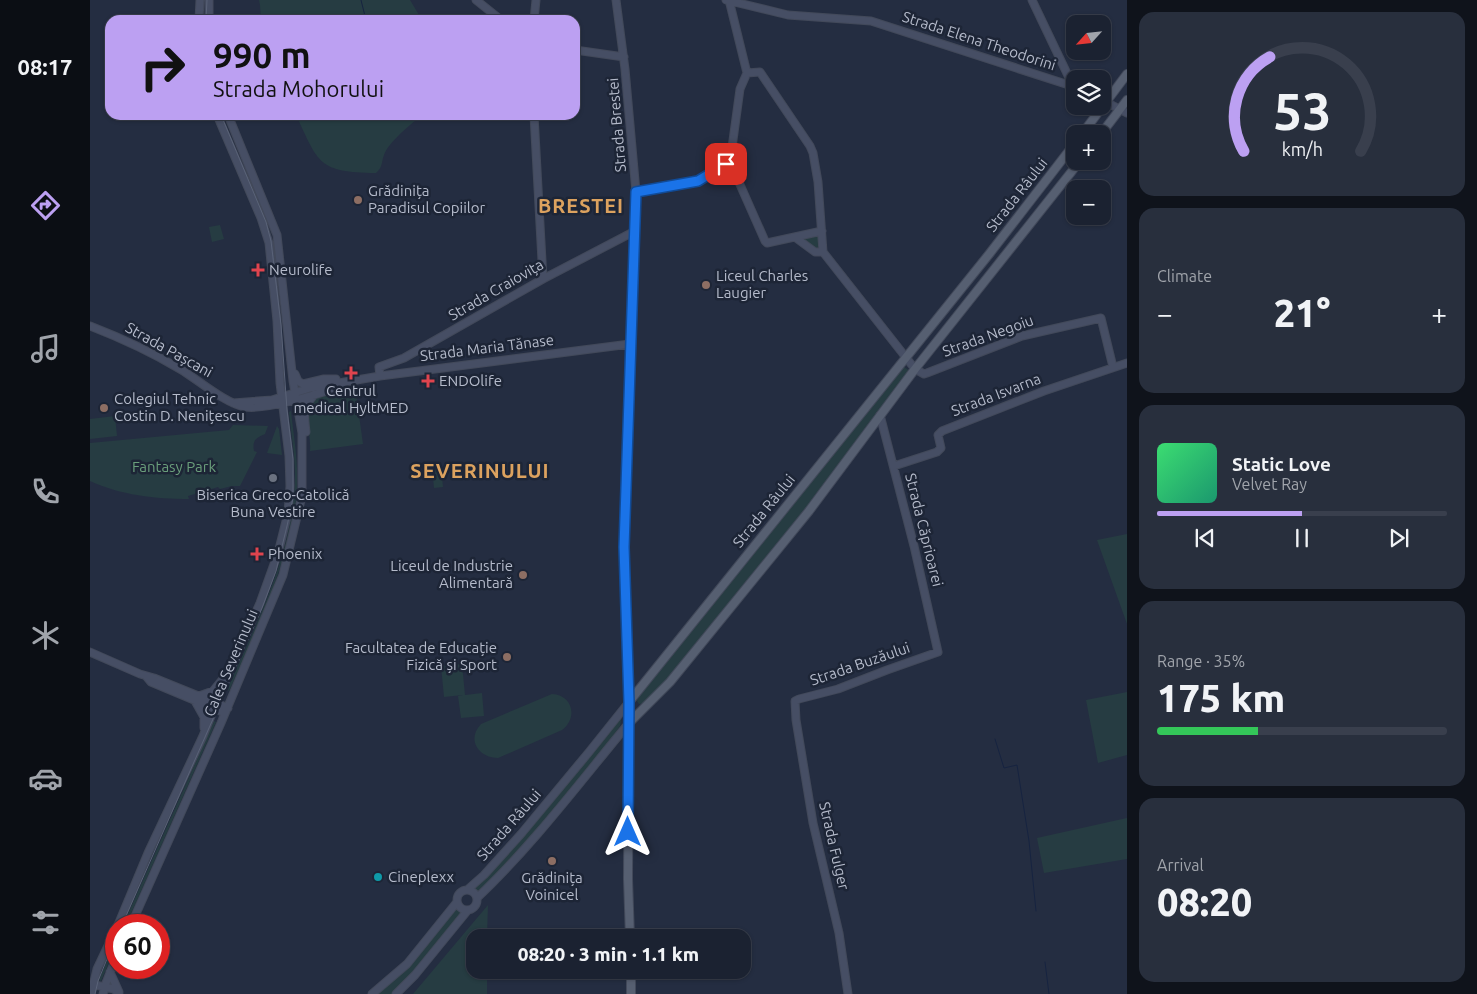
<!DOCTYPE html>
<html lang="en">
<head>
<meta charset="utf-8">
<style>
  body { margin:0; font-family:Ubuntu,sans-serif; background:#282f3d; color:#f1f3f6; height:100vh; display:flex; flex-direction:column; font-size:19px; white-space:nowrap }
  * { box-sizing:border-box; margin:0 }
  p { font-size:16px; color:#a0a4ab }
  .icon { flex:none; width:28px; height:28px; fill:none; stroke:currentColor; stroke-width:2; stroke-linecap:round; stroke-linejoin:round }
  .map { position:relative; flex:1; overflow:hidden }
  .details { display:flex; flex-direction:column; gap:12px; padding:12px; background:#0f131b; width:350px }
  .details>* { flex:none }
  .banner { position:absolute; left:15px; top:15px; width:475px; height:105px; border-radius:15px; box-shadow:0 1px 4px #0004,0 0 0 1px #393f4d; background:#bca0f2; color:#111; overflow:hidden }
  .needle { width:32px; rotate:243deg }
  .tools { position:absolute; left:976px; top:15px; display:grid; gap:10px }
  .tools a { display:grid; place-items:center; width:45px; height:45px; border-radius:10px; background:#1b2231; box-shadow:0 1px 4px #0004,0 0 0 1px #393f4d; font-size:25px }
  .speed { position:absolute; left:15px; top:914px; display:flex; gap:10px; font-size:25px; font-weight:700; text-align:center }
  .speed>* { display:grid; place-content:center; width:65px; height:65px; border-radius:50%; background:#1b2231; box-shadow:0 1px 4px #0004,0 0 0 1px #393f4d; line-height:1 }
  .speed .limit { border:8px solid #d22; background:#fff; color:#111 }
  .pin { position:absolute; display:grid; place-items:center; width:42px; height:42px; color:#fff; margin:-21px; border-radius:10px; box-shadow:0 2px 8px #0006 }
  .me { position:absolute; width:55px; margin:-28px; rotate:0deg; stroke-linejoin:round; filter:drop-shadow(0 0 4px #0008) }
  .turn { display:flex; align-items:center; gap:18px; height:105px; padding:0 25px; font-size:22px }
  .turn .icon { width:65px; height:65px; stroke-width:2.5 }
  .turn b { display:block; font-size:35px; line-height:42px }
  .big { font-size:38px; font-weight:800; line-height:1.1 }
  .details .widget { flex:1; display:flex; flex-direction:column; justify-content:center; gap:8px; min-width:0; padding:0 18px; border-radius:15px; background:#282f3d }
  .details .dial { align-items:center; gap:0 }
  .dial svg { height:130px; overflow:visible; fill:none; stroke:#393f4d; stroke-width:7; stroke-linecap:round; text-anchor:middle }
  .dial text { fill:#f1f3f6; stroke:none }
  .song { display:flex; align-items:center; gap:15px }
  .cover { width:60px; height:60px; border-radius:8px; background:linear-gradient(135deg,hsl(140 70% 55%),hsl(160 70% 35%)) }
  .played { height:5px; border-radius:2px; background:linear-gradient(90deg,#bca0f2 50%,#393f4d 50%) }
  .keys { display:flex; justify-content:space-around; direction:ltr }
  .heat { display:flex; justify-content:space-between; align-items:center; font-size:28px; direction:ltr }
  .charge { height:8px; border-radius:4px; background:linear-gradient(90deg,#34c759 35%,#393f4d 0) }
  .trip { position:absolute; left:376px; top:929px; width:285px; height:50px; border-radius:15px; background:#1b2231; box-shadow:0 1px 4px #0004,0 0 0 1px #393f4d; font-weight:800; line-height:50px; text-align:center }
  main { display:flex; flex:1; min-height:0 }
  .dock { display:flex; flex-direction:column; width:90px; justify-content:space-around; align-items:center; background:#0b0e14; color:#a0a4ab }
  .dock .icon { width:35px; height:35px }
  .dock .on { color:#bca0f2 }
  .dock b { font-size:22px; color:#f1f3f6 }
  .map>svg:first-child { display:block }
  .green { fill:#263c42 }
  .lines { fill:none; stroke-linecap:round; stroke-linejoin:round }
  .stream { stroke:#162340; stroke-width:1 }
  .secondary-casing { stroke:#42495a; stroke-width:9 }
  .primary-casing { stroke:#42495a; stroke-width:10 }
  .secondary { stroke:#464e64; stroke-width:7 }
  .primary { stroke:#565f71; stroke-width:8 }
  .tram { stroke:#5a6378; stroke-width:1 }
  .route-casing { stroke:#114b97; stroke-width:12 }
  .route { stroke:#1a73e8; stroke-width:9 }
  .education-dot { fill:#8d6e63; stroke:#1d2536; stroke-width:2 }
  .health-dot { fill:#e0444e; stroke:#1d2536; stroke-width:2 }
  .worship-dot { fill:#6b7280; stroke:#1d2536; stroke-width:2 }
  .culture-dot { fill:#0f9aa8; stroke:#1d2536; stroke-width:2 }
  .labels { text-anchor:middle; stroke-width:5; stroke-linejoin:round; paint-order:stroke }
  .street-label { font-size:15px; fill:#b5bbcb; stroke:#1d2536 }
  .poi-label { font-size:15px; fill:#b5bbcb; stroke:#1d2536; text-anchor:start }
  .park-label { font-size:15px; fill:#6a9e7b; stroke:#1d2536 }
  .district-label { font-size:20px; font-weight:bold; letter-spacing:1px; fill:#dca25f; stroke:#1d2536 }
</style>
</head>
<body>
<main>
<nav class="dock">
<b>08:17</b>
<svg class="icon on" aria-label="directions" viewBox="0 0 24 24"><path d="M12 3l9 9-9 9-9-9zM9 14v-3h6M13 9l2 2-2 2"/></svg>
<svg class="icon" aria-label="music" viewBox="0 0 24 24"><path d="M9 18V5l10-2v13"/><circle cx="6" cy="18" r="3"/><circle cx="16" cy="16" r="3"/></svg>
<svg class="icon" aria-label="phone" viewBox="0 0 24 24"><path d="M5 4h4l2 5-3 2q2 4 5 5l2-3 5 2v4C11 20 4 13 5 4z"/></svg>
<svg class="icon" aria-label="climate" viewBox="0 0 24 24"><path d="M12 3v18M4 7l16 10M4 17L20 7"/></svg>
<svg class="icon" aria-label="car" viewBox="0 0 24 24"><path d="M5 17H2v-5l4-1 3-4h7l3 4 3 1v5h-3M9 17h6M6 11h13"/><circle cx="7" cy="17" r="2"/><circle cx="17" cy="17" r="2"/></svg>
<svg class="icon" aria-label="filters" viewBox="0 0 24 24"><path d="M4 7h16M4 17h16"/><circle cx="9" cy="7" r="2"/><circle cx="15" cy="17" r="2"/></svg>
</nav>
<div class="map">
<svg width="1037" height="994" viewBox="0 0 1037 994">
  <rect width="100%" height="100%" fill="#242d41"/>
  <path class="green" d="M169,0h151l12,20h-161l-1,-15z
    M206,115h128c-11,6 -36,28 -40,40 -3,8 -1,12 -8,18 -58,-1 -57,-9 -80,-58z
    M130,225l4,14 -12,3 -3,-15z
    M728,234v16l-14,-10v-3z
    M814,367l6,4 -110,146 -137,170 -18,16 -6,1 -2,-3 2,-4 31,-41z
    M265,386l8,58 -53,7c1,-12 -3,-24 -2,-36 2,-23 28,-24 47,-29z
    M201,411c3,29 9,59 5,88 -9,68 -39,130 -67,192l-2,-1c30,-68 67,-138 68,-214 0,-21 -4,-43 -6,-64z
    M25,416l2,20 -27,3v-20z
    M143,425l35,1 -3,8c-9,4 -13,6 -11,17l3,1 -17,34h-8l-12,3 -2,-2 -30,9 1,3c-33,0 -69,-4 -99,-18v-38l139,-13z
    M187,426l2,3 3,26 -15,-2z
    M351,467l2,20 -9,1 -2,-20z
    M1037,534v90l-30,-84z
    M372,664l3,31 17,-2 2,23 -23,2 -3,-22 5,-1 -19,2 -3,-31z
    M1037,692v63l-29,8 -12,-63z
    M462,694c21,1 26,24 10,36l-64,28c-19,0 -32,-18 -17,-34z
    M532,715l-2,11 -23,32 -69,83 -48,53 -5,-6 48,-52z
    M124,721l2,1 -90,203h-3z
    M1037,818v41l-83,14 -7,-35z
    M398,905l-1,32 -12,1v32h12v24h-74z
    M366,908l7,6 -49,59 -22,21h-15c32,-24 54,-56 79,-86z
    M26,940v6l-15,35 -2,-1z"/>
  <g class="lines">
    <path class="stream" d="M271,0l5,20
      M905,739l9,29 13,-3 12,76 7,70
      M955,962l4,32"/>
    <defs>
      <path id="secondary" d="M386,0l25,20
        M636,0l62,15 83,6 204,66
        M639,0l18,73 13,-1 50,74 3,7 5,29 5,70 92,117 9,5 3,-1 95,-37 79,-18 12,49
        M942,0l41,86
        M109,20l1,-20
        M119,20v-20
        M444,20l2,-20
        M485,50l49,7
        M657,73l-7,16 -10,73 35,79 2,2 55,-12
        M1012,100l25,13
        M444,115l9,164
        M546,192l62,-11 32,-19
        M706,238l19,14h8
        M0,326c31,12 61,26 90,43 17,10 46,35 65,38 20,3 78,-13 96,-22
        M205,374l3,7 5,3 21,-5h12
        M290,376l-1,-9 25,-9 139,-79 92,-48
        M143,403l39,-3 38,-12 70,-12 250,-32
        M216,432c-2,-18 -4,-24 9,-38
        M804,466l43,-14 4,-4 -3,-13 4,-4 102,-40 83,-28
        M0,652l50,22 14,4 74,30
        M56,676l5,6 74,31
        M109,696l14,-5 13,-16
        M105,701l9,16v11
        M367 900a10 10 0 1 1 20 0a10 10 0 1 1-20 0Z
        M377,890l17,-15 37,-41 68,-82 40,-50 -5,-155 12,-355 -11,-123 -9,-69
        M387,898c56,-53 103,-116 152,-175
        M28,925l30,-72 55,-117 25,-62 32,-71 18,-50 10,-40 2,-27 -1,-30 -9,-73 -3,-62 -8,-78 -8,-25 -44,-103
        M41,925l90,-202 62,-148 19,-79v-63l-9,-52 -16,-146 -49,-120
        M20,972l9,20
        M0,984l24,5 5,5
        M1,994l6,-25 19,-40
        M13,994l3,-11 10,-25
        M282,994l35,-30 50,-62
        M306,994l19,-19 53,-65
        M758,994l-9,-61 -26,-110 -17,-103 -1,-19 4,-2 39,-10 49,-19 51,-18 -24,-106 -34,-131"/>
      <path id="primary" d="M992,134l45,-60
        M1011,134l26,-34
        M539,723l41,-41 139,-171 106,-142 165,-208
        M540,938l-2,-59 1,-177 361,-449 85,-110
        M541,970v24"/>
    </defs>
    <use href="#secondary" class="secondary-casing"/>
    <use href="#primary" class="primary-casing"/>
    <use href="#secondary" class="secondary"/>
    <use href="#primary" class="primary"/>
    <path class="tram" d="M116,20l1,-20
      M32,925l140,-317 14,-37 11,-45 6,-28v-39l-6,-49 -6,-85 -10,-84 -5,-19 -45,-107
      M5,994l3,-13 18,-44"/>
  </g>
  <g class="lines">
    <defs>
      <path id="route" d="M538,832l1,-130 -5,-155 12,-355 62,-11 28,-17"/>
    </defs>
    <use href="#route" class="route-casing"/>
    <use href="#route" class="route"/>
  </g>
  <g class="education-dot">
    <circle cx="268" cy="200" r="5"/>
    <circle cx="616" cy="285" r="5"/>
    <circle cx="14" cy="408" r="5"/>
    <circle cx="433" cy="575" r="5"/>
    <circle cx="417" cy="657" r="5"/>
    <circle cx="462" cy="861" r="5"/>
  </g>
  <g class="health-dot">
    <path d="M165.5 262.5h5v5h5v5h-5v5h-5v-5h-5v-5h5z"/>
    <path d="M258.5 365.5h5v5h5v5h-5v5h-5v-5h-5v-5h5z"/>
    <path d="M335.5 373.5h5v5h5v5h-5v5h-5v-5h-5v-5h5z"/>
    <path d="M164.5 546.5h5v5h5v5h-5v5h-5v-5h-5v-5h5z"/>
  </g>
  <circle class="worship-dot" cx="183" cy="478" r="5"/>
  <circle class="culture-dot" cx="288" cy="877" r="5"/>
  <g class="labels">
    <g class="street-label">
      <text transform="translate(889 41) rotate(18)" y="5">Strada Elena Theodorini</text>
      <text transform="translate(527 125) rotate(-95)" y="5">Strada Brestei</text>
      <text transform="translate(927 195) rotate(-52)" y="5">Strada Râului</text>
      <text transform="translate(406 290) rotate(-30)" y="5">Strada Craiovița</text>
      <text transform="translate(898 336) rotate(-20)" y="5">Strada Negoiu</text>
      <text transform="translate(397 348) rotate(-7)" y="5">Strada Maria Tănase</text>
      <text transform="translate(79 350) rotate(29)" y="5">Strada Pașcani</text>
      <text transform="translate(906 395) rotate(-21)" y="5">Strada Isvarna</text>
      <text transform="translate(674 511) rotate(-51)" y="5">Strada Râului</text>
      <text transform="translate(834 530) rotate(76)" y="5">Strada Căprioarei</text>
      <text transform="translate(141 663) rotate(-67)" y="5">Calea Severinului</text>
      <text transform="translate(770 664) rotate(-19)" y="5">Strada Buzăului</text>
      <text transform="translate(419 825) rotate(-49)" y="5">Strada Râului</text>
      <text transform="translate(744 846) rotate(77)" y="5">Strada Fulger</text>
    </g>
    <g class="poi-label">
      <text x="278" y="196">Grădinița<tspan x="278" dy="17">Paradisul Copiilor</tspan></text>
      <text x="179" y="275">Neurolife</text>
      <text x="626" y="281">Liceul Charles<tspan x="626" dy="17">Laugier</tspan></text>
      <text x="349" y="386">ENDOlife</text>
      <text x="261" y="396" text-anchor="middle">Centrul<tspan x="261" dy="17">medical HyltMED</tspan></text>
      <text x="24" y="404">Colegiul Tehnic<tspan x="24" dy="17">Costin D. Nenițescu</tspan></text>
      <text x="183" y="500" text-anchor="middle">Biserica Greco-Catolică<tspan x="183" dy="17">Buna Vestire</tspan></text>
      <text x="178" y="559">Phoenix</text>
      <text x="423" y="571" text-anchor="end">Liceul de Industrie<tspan x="423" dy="17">Alimentară</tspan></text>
      <text x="407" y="653" text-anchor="end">Facultatea de Educație<tspan x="407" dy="17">Fizică și Sport</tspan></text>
      <text x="298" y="882">Cineplexx</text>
      <text x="462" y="883" text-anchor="middle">Grădinița<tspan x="462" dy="17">Voinicel</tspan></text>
    </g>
    <g class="park-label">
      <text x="84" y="472">Fantasy Park</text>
    </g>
    <g class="district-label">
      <text x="491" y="213">BRESTEI</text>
      <text x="390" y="478">SEVERINULUI</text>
    </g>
  </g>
</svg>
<div class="tools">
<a><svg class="needle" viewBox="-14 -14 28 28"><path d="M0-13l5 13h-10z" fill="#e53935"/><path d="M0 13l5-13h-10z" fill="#a0a4ab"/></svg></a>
<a><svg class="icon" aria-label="layers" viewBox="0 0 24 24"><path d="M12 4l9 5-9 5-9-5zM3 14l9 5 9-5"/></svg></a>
<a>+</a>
<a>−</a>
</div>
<div class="speed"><div class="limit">60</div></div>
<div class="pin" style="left:636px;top:164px;background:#d93025"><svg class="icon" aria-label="arrive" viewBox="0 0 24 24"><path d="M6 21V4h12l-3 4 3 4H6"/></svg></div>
<svg class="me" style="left:538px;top:832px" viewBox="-20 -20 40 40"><path d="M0-17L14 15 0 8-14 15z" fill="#1a73e8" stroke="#fff" stroke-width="4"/></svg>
<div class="trip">08:20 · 3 min · 1.1 km</div>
<div class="banner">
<div class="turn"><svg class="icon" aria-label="right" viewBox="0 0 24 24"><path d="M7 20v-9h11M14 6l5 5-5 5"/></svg><div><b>990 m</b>Strada Mohorului</div></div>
</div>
</div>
<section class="details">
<div class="widget dial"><svg viewBox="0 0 100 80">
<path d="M14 69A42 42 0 1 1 86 69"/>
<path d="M14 69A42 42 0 0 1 30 11" stroke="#bca0f2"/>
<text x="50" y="56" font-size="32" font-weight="700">53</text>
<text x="50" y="72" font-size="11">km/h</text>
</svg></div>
<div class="widget"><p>Climate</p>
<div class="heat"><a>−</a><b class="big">21°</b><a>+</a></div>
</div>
<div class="widget">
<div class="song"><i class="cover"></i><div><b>Static Love</b><p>Velvet Ray</p></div></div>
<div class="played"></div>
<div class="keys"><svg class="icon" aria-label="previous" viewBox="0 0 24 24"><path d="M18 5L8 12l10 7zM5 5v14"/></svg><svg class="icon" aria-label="pause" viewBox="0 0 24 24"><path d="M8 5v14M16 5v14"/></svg><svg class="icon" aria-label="next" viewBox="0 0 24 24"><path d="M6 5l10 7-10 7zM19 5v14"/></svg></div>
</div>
<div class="widget"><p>Range · 35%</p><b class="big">175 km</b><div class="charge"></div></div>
<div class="widget"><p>Arrival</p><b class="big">08:20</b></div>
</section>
</main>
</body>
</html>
